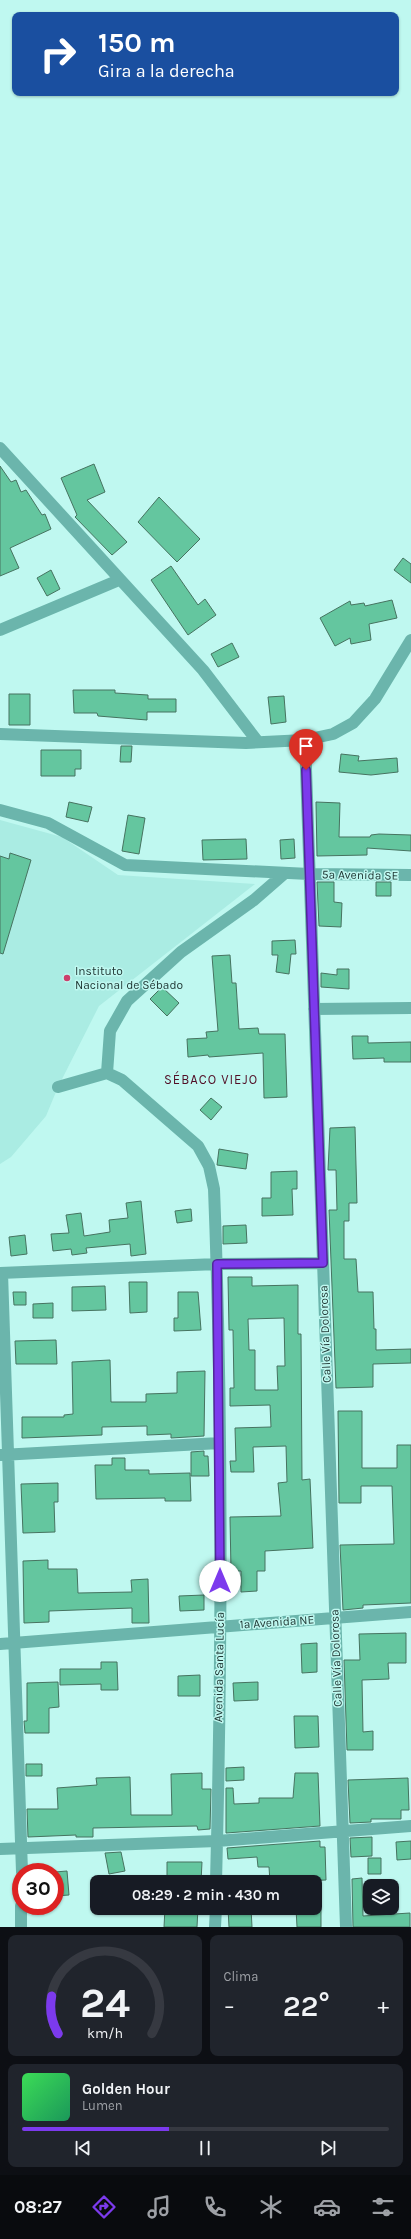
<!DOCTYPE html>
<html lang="es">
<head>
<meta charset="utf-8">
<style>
  body { margin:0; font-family:Karla,sans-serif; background:#20242c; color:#f1f3f6; height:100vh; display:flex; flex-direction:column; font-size:15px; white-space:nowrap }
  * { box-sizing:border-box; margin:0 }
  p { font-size:13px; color:#9ea1a6 }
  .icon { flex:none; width:22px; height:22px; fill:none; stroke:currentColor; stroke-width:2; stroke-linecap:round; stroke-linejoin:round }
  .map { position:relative; height:1927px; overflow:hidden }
  .details { display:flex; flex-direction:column; gap:8px; padding:8px; background:#0d0f14; flex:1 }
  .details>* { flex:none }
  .hud { position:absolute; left:12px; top:12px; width:387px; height:84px; border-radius:8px; box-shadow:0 1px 3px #0004; background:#1a4fa0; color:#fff; overflow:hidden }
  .fabs { position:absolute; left:363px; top:1879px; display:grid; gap:8px }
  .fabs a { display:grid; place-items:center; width:36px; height:36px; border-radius:8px; background:#171b24; box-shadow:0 1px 3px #0004; font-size:20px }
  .speed { position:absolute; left:12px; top:1863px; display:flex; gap:8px; font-size:20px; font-weight:700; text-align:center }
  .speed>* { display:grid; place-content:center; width:52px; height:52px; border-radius:50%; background:#171b24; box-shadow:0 1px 3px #0004; line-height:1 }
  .speed .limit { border:6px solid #d22; background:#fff; color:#111 }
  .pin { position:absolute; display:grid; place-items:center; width:34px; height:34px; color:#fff; margin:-41px -17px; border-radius:50% 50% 50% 0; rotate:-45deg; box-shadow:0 0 4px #0007 }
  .pin .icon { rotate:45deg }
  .me { position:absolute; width:44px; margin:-22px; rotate:0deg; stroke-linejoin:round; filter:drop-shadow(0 0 3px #0008) }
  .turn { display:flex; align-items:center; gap:14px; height:84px; padding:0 20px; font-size:18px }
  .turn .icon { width:52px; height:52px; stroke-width:2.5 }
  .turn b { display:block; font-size:28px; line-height:34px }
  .big { font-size:30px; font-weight:600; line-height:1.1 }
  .details .card { flex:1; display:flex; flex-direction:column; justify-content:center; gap:6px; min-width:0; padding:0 14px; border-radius:8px; background:#20242c }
  .details .dial { align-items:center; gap:0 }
  .dial svg { height:104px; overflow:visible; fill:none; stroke:#363941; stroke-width:7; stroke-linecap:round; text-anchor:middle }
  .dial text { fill:#f1f3f6; stroke:none }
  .song { display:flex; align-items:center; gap:12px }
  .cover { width:48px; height:48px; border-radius:6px; background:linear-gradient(135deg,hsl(130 70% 55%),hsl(150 70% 35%)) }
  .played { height:4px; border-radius:2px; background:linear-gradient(90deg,#7c3aed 40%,#363941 40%) }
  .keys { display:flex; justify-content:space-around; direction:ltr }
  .heat { display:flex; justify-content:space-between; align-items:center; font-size:22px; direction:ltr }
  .details .tiles { flex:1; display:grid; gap:8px; grid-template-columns:1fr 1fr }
  .card:last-child { grid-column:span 2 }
  .trip { position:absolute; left:90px; top:1875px; width:232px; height:40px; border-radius:8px; background:#171b24; box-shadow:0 1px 3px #0004; font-weight:600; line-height:40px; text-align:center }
  .dock { display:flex; height:64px; justify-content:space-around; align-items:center; background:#090b0e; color:#9ea1a6 }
  .dock .icon { width:28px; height:28px }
  .dock .active { color:#7c3aed }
  .dock b { font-size:18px; color:#f1f3f6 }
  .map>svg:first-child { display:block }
  .built { fill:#aaece3 }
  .building { fill:#64c69f; stroke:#467360; fill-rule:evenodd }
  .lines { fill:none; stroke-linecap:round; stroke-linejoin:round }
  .street { stroke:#6bb5ac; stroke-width:12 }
  .route-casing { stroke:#51269a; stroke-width:10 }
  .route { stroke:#7c3aed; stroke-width:7 }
  .poi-dot { fill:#cc3f6c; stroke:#bff8f0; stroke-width:1.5 }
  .labels { text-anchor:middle; stroke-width:3; stroke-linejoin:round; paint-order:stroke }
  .street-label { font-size:12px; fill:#1e3532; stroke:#bff8f0 }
  .poi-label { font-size:12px; fill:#1e3532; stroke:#bff8f0; text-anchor:start }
  .neighbourhood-label { font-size:13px; letter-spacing:1px; fill:#510d25; stroke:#bff8f0 }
</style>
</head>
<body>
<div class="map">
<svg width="411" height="1927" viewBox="0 0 411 1927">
  <rect width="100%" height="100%" fill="#bff8f0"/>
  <path class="built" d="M0,820l62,17 56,38 137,9 -156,122 -41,81 -12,29 -35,41 -11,7z"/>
  <path class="building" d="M94,464l11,28 -18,8 40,42 -15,13 -37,-38 2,-2 -16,-37z
    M0,466l11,16 5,-2 5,12 5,-2 16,25 3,-1 6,15 -41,19 9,20 -19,8z
    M159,497l41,42 -23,23 -39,-40z
    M403,558l8,6v19l-17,-13z
    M171,566l27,39 7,-6 11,16 -28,20 -37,-55z
    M51,570l9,19 -13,7 -10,-18z
    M392,600l5,18 -28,6 2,16 -20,4 -1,-6 -15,8 -15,-28 30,-17 1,4 13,-2 1,3z
    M232,643l7,14 -21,10 -7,-13z
    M73,690h42v3l33,2v4h28v13h-29v8l-49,-4 -1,-3h-23z
    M9,694h21v31h-21z
    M284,696l2,26 -15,2 -3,-27z
    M121,746h11l-1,16h-11z
    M41,750h40v19h-6v7h-34z
    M341,754l18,2 -1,5 39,-3 1,14 -27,3 -32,-3z
    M69,802l23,5 -4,15 -22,-5z
    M316,802l24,1 -1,34h31l1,-2 8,-1 32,1v16l-44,-3v7l-50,1z
    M128,815l17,3 -6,36 -17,-3z
    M246,839l1,20 -44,1 -1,-20z
    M294,839l1,19 -14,1 -1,-19z
    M10,853l21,7 -28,94 -3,-1v-97l9,3z
    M317,882h17v20l8,1 -1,24 -22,-1z
    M376,882h15v14h-15z
    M295,940l1,14h-5l-2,20 -13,-2 2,-17h-6v-14z
    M230,955l2,28h4l3,46 19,-1 1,6h26l2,63 -23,1 -1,-45 -54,4 -1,-2 -20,2 -1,-18 20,-1 -1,-6 12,-1 -6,-75z
    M337,969h12v20l-28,-2v-14l16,2z
    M162,987l17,16 -12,13 -17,-17z
    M352,1036h16v7l43,-1v20h-27v-4l-31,1z
    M211,1098l11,9 -11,13 -11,-10z
    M355,1127l2,76h-8v18h-5v38h12l2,33h15l1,37h2v21l35,-1v14l-38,1v23l-37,1 -7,-178h8l-1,-40h-8l2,-42z
    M219,1149l29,5 -2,15 -29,-4z
    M297,1171v18h-5l1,26 -31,1v-18h9v-26z
    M141,1201l5,53 -15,2 -1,-12 -44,4 1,5 -15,2 -1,-6 -18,2 -2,-17 18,-1 -3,-18 15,-2 3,23 26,-4 -1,-12 19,-2 -2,-15z
    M191,1209l1,12 -15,2 -2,-12z
    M246,1225l1,18 -24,1v-18z
    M25,1235l2,19 -16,2 -2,-19z
    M228,1277h24v9l46,-1v49h3l1,146 8,-1 3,69 -48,3v20h-8v20l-16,1v-21h-10l-1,-54 51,-1 -3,-33 9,-1 -1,-36 -33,1 1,25h-23l-1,-11h6l-1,-33 36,-1 -1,-22 -40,1v-18h4l-1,-58h-4zM284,1318l1,48h-8l1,24h-23v-40h-6l-1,-31z
    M129,1282h18v30l-17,1z
    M105,1286l1,24 -34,1v-24z
    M13,1292h13v13h-12z
    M178,1292h20l3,38 -27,1v-13h4z
    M53,1303v15h-20v-14z
    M56,1340l1,24h-41l-1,-23z
    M110,1360l1,42h35v-8l31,-1v-21l28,-1 -1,65 -33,2v-4l-24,1v-9l-45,1v8l-80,3v-21h42v-2l9,-1 -1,-52z
    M338,1411h24v57h35v-23h14v158l-48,2v3l-20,2 -3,-65 54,-1 -2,-58h-31v17h-22z
    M204,1451v5h4l1,20h-18v-24z
    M112,1458h13v12h24v4l41,-1 1,28h-26v-3l-69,1 -1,-34h17z
    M58,1483v19h-4l1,30 -32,1 -2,-49z
    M48,1560v9h29l1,24 54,-1 -1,-12 17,-1 1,44h-17v-15l-83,3v11l-25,1 -1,-62z
    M204,1595v15l-24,1 -1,-15z
    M406,1633v30h-18l1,16 -27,1 1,52 10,-1v19h-26l-3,-90h16l-1,-26z
    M317,1643v29l-15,1 -1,-29z
    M101,1662h16l1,28h-17v-6l-41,1v-16h41z
    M200,1675v21h-22v-20z
    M58,1682l1,25 -10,1v25h-24l-1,-12h3v-38z
    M258,1682v18l-24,1 -1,-18z
    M294,1716h24l1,31 -24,1z
    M26,1764h16v12h-16z
    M244,1767v13l-18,1v-13z
    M202,1773v16h9l-1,40 -12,1 -1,-4 -104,2v9h-17v-2l-48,2 -1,-28h31l-1,-21 40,-3 -1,-7 34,-1 1,38h41l-1,-41z
    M295,1773h23l2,53 -94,7v-45h7l1,16 25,-1v-5h34z
    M408,1778l1,32h-8v9h-30v3l-21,1 -2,-43z
    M372,1837v19l-21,1 -1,-19z
    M320,1841v6h5l1,33 -56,2 -1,-15h-11l-1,-10 -29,2 -1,-11z
    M411,1841v18l-14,1 -1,-18z
    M121,1852l4,19 -16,3 -4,-21z
    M368,1858h13v16h-13z
    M167,1862h35l-1,20h-34z
    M67,1871l2,24 -14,1v-24z
    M362,1878l1,38 47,-3v14h-57l-1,-48z
    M165,1908h33l-1,19h-33z
    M228,1908h23l1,19h-23z
    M296,1908h25v19h-24z"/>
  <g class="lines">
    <path class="street" d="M0,448l203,222 55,72
      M0,630l119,-50
      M0,734l246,9 59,-3 28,-6 20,-11 22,-24 36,-59
      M305,740l41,1187
      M0,810l48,13 77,42 184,9 102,1
      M314,1009l97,-1
      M107,1073l3,-42 17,-30 54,-49 73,-52 31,-27
      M58,1087l49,-14 15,7 76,66 11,20 5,23c9,231 8,462 2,693
      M0,1273l217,-9 106,-1
      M2,1273l20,599
      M1,1455l219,-12
      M0,1644l411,-32
      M0,1849l217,-8 194,-15
      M21,1927v-21
      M215,1927l1,-19"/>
  </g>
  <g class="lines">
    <defs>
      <path id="route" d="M220,1581l-3,-317 106,-1 -17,-493"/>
    </defs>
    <use href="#route" class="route-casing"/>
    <use href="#route" class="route"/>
  </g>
  <circle class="poi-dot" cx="67" cy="978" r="4"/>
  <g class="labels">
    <g class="street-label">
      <text transform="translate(360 875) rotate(1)" y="4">5a Avenida SE</text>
      <text transform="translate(325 1334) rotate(-92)" y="4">Calle Vía Dolorosa</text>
      <text transform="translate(277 1622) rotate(-4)" y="4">1a Avenida NE</text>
      <text transform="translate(336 1658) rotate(-92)" y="4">Calle Vía Dolorosa</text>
      <text transform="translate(219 1667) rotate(-89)" y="4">Avenida Santa Lucía</text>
    </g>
    <g class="poi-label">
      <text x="75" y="975">Instituto<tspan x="75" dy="14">Nacional de Sébado</tspan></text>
    </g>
    <g class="neighbourhood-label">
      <text x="211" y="1084">SÉBACO VIEJO</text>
    </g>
  </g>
</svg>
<div class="fabs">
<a><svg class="icon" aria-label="layers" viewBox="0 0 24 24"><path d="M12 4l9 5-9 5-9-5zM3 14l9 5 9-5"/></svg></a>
</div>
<div class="speed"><div class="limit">30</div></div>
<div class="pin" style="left:306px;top:770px;background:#d93025"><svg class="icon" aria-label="arrive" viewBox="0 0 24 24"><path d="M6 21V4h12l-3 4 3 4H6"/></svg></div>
<svg class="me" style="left:220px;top:1581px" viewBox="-20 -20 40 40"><circle r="19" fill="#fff"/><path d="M0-13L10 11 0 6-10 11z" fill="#7c3aed"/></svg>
<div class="trip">08:29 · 2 min · 430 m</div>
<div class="hud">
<div class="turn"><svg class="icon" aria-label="right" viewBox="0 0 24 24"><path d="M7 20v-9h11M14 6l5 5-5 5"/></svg><div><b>150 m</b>Gira a la derecha</div></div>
</div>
</div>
<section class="details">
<div class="tiles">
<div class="card dial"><svg viewBox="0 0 100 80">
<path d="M14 69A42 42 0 1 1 86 69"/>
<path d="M14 69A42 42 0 0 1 9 40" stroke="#7c3aed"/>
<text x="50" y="56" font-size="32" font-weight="700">24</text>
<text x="50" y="72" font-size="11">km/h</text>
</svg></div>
<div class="card"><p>Clima</p>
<div class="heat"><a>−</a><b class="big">22°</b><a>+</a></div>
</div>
<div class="card">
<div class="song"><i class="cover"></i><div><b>Golden Hour</b><p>Lumen</p></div></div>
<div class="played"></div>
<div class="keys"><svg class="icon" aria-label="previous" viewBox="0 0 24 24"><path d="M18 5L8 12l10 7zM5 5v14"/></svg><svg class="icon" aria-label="pause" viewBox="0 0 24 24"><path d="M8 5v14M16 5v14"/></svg><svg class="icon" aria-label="next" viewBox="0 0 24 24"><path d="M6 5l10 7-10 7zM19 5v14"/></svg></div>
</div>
</div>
</section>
<nav class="dock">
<b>08:27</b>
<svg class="icon active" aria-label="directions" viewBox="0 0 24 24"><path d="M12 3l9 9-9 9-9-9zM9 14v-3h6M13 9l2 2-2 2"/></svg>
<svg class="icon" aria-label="music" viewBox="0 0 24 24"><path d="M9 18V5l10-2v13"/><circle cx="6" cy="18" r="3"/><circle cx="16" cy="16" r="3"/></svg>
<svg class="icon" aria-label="phone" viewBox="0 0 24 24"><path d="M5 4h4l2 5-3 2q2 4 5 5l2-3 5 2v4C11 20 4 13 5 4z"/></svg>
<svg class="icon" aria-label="climate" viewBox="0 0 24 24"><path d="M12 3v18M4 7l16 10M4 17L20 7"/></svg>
<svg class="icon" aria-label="car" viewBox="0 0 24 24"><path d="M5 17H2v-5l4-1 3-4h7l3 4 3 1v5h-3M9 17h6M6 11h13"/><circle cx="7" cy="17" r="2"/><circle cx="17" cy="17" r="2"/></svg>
<svg class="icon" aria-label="filters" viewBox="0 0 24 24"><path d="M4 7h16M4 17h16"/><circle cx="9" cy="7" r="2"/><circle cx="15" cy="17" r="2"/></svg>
</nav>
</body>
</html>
